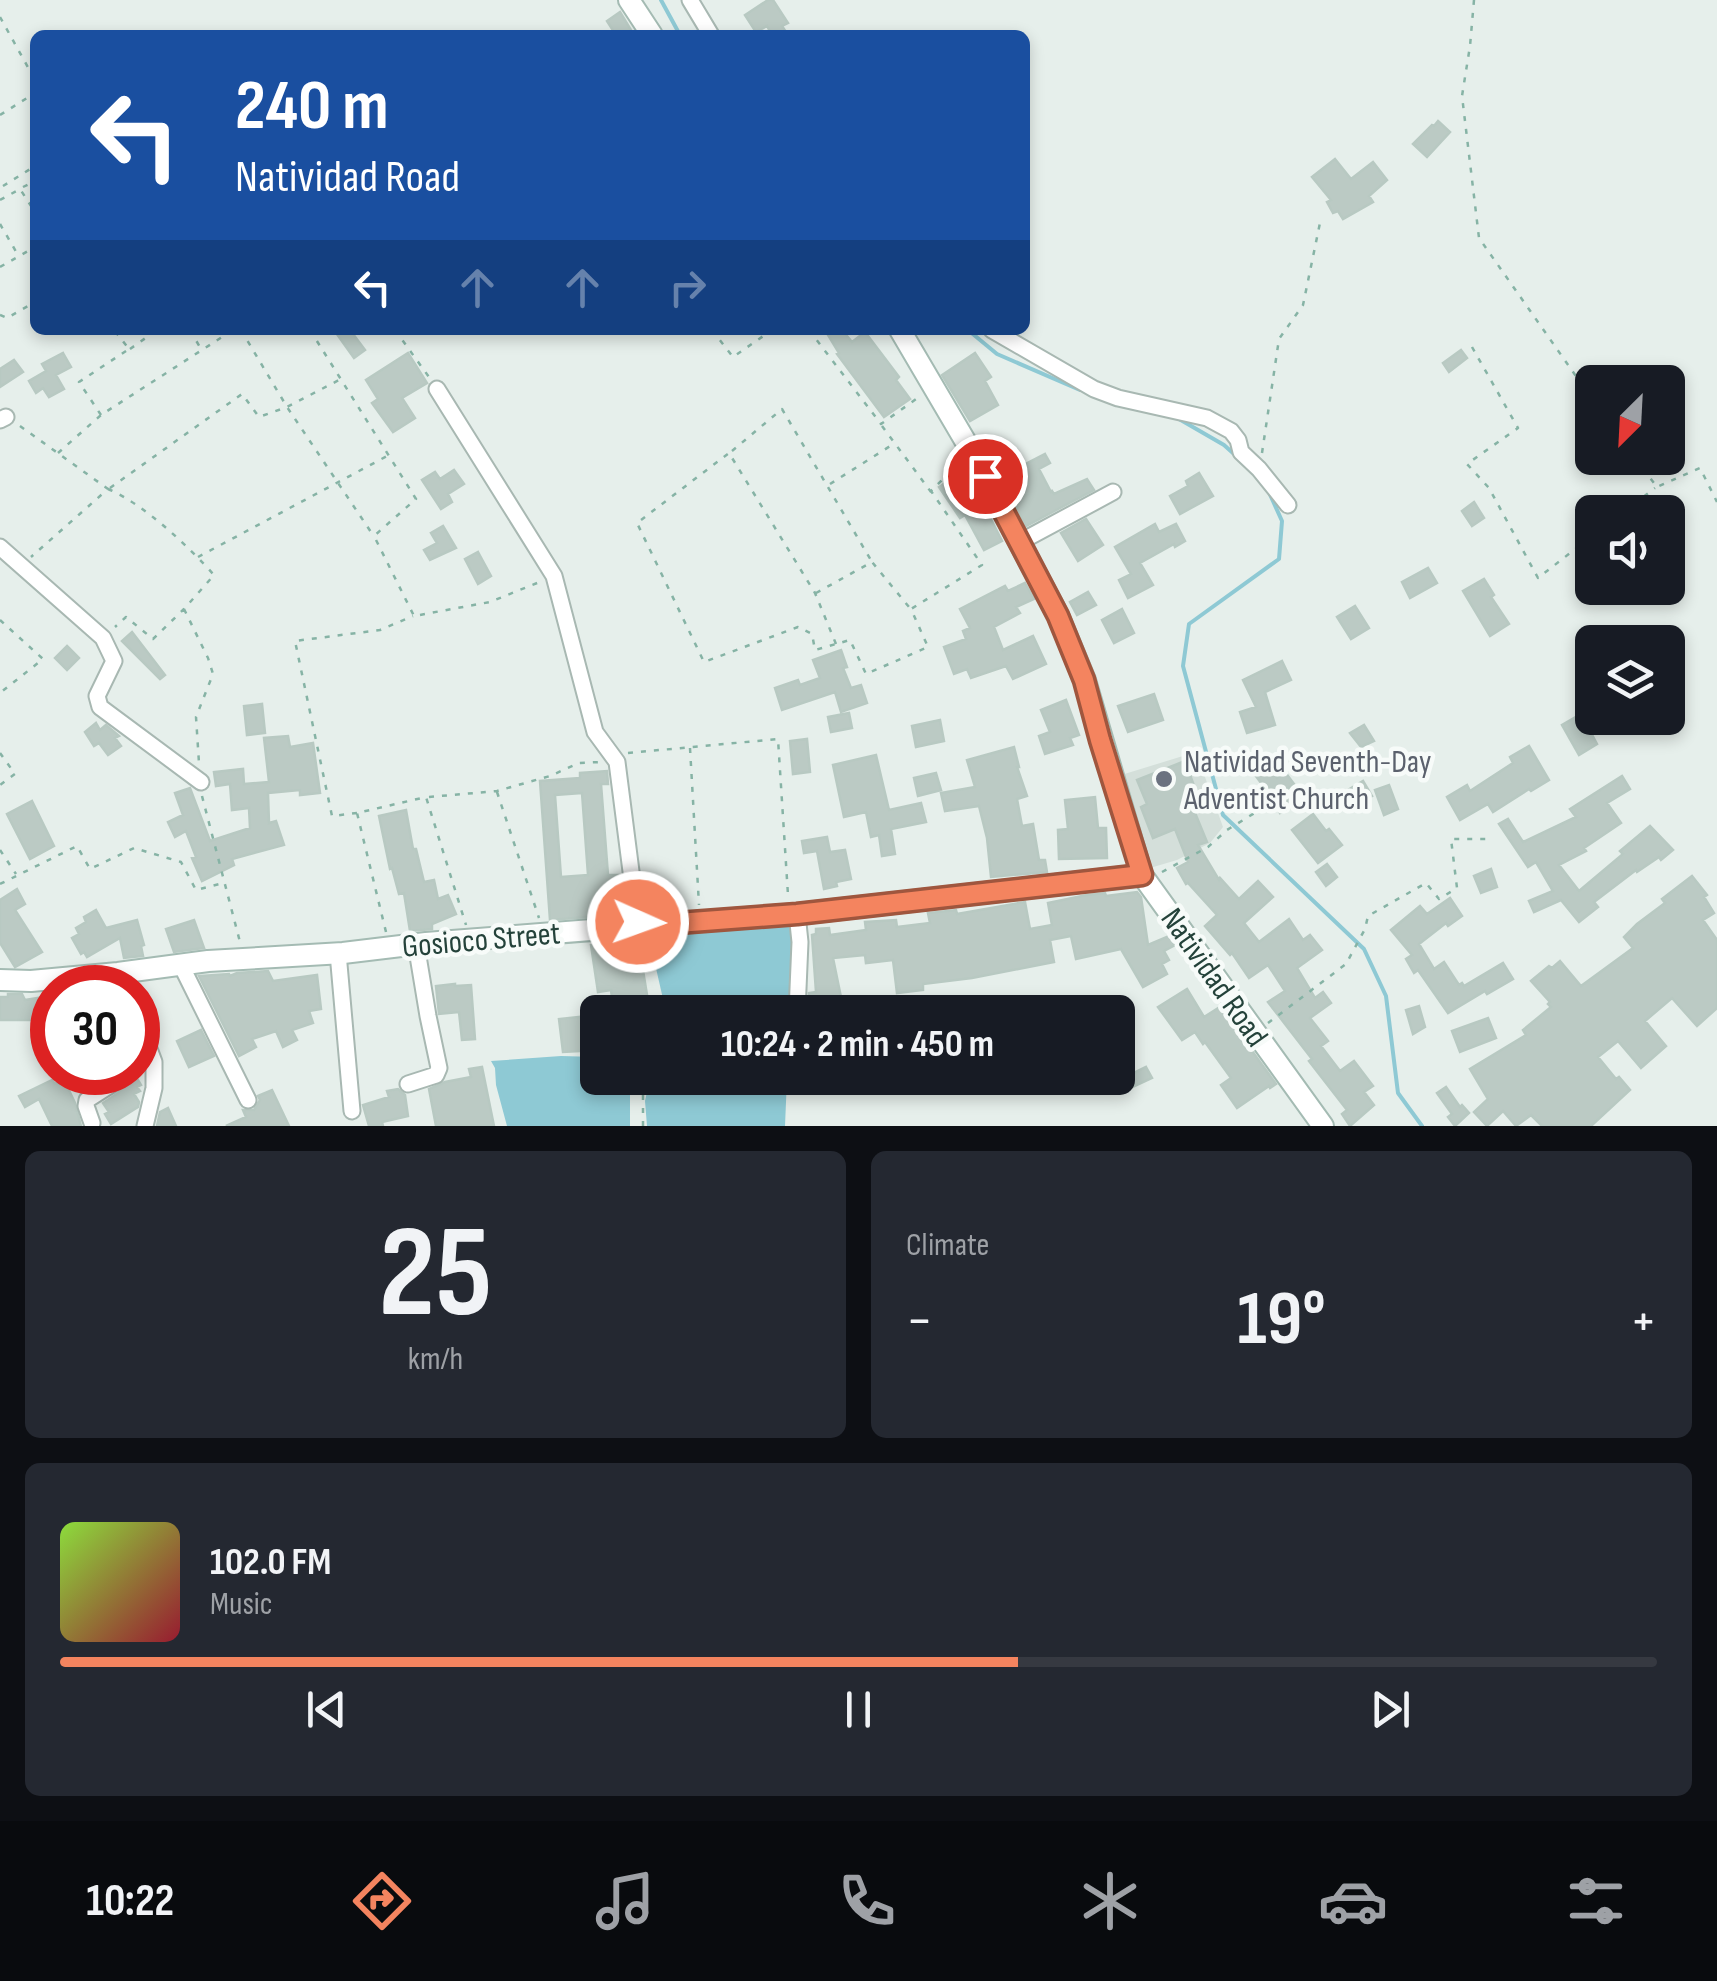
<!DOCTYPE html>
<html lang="en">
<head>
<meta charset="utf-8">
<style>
  body { margin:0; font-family:"Sofia Sans Condensed",sans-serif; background:#242831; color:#f1f3f6; height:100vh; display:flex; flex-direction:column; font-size:38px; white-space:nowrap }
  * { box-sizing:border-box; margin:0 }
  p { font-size:32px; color:#9ea1a6 }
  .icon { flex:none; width:55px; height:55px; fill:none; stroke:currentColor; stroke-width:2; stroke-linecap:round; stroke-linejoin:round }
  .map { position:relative; height:1126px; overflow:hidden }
  .side { display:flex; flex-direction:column; gap:25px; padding:25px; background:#0d0f14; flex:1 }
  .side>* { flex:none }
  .hud { position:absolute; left:30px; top:30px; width:1000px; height:305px; border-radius:15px; box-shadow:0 5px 15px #0003; background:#1a4fa0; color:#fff; overflow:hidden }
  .needle { width:65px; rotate:204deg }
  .buttons { position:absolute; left:1575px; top:365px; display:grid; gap:20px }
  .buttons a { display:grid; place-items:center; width:110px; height:110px; border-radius:15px; background:#171b24; box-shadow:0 5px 15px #0003; font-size:50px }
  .speed { position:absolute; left:30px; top:965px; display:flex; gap:20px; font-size:50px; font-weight:700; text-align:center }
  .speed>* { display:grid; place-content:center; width:130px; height:130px; border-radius:50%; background:#171b24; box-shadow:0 5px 15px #0003; line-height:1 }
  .speed .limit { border:15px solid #d22; background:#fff; color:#111 }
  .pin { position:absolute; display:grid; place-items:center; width:85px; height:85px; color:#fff; margin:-42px; border:5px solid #fff; border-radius:50%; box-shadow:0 2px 10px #0007 }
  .me { position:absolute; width:110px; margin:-55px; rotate:92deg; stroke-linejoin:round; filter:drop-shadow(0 0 8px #0008) }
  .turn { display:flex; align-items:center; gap:35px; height:210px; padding:0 40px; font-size:45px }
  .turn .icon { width:130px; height:130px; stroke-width:2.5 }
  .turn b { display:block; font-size:70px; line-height:85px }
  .lanes { display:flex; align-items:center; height:95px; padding:0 40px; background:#0003; justify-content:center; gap:50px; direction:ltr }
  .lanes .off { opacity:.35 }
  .big { font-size:75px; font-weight:700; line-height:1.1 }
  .side .card { flex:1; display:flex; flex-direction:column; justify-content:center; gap:15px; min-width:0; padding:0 35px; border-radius:15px; background:#242831 }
  .side .dial { align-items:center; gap:0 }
  .dial b { font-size:130px; line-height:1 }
  .song { display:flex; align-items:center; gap:30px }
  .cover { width:120px; height:120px; border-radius:15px; background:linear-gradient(135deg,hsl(90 70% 55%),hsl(350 70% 35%)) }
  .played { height:10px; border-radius:5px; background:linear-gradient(90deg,#f4845f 60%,#363941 60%) }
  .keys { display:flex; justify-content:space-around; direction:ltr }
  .heat { display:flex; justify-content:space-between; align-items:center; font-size:55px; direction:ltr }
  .side .tiles { flex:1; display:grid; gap:25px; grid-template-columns:1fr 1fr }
  .card:last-child { grid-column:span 2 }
  .trip { position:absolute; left:580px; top:995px; width:555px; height:100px; border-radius:15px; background:#171b24; box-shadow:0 5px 15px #0003; font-weight:700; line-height:100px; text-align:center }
  .dock { display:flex; height:160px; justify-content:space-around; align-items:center; background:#090b0e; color:#9ea1a6 }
  .dock .icon { width:70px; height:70px }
  .dock .active { color:#f4845f }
  .dock b { font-size:45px; color:#f1f3f6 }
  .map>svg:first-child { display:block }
  .built { fill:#d4dfda }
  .water { fill:#8ec9d4 }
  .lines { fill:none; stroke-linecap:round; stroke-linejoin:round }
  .stream { stroke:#8ec9d4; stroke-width:4 }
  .building { fill:#bbcac4; stroke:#b8c9c2; stroke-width:2.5; fill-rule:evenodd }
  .street-casing { stroke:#a8b8b2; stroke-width:19 }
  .secondary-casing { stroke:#a4bbb3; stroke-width:24 }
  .path { stroke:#86b3a5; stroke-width:2.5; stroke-dasharray:5 8; stroke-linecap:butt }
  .street { stroke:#fff; stroke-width:15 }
  .secondary { stroke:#fff; stroke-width:20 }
  .route-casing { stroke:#9f563e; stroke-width:25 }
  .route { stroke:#f4845f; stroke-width:18 }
  .worship-dot { fill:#6b7280; stroke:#f7fbf9; stroke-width:4 }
  .labels { text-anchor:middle; stroke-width:9; stroke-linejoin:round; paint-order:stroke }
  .worship-label { font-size:32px; fill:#5b616d; stroke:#f7fbf9; text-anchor:start }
  .street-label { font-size:32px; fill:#24423a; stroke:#f7fbf9 }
</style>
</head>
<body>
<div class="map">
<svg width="1717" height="1126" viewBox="0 0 1717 1126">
  <rect width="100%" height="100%" fill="#e6efeb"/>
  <path class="built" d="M1196,752l27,75 -13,16 -33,17 -27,8 -32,-92z"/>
  <path class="water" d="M795,921v91h-129l-19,-83z
    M561,1056l36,1 1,21h32v48h-123l-11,-41 -1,-17 -4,-7z
    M650,1078h137l-2,48h-138l-2,-25z"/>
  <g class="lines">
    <path class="stream" d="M661,0l19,35
      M968,330l29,24 83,36
      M1179,419l45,26 10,9
      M1268,490l14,31 -3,38 -90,65 -6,42 40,149 141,134 22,47 12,97 24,33"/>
  </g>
  <path class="building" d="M768,0h5l15,23 -6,3 6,9h-16l-5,-9 -11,6 -11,-17z
    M620,12l14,23h-18l-9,-14z
    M1438,121l12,11 -23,25 -14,-13 19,-19 2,1z
    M1335,159l16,20 22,-17 14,18 -18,16 4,6 -30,17 -5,-8 -5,2 -6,-11 4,-2 -19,-23z
    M334,330h16l15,20 -11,8z
    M825,330h17l10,12 13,-10 34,45 -3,3 14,19 -26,18 -47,-63 2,-1z
    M1461,350l6,8 -18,14 -6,-9z
    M63,353l8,14 -15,8 8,14 -15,8 -6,-9 -7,5 -7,-12 17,-10 -4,-7z
    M408,353l19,30 -25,15 13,20 -22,14 -21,-29 6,-4 -12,-19z
    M975,353l16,24 -6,4 13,24 -28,16 -28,-46z
    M14,360l9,12 -23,15v-18z
    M1045,454l5,9 -11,6 12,23 1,-1 2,3 33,-15 7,11 -68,36 -17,-33 11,-7 -8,-15z
    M454,470l10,14 -16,10 4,8 -11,7 -19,-29 13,-8 5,7z
    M962,472l20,30 20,39 -18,9 -19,-35 -5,3 -21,-31z
    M1199,473l14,23 -33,18 -10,-18 18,-10 -2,-5z
    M1474,502l10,16 -12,8 -10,-15z
    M1086,519l17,26 -25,16 -17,-28z
    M1155,524l4,8 17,-8 9,17 -10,6 -1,-3 -34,19 13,22 -25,13 -9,-18 12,-6 -16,-27z
    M443,526l13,22 -26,12 -6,-10 13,-7 -6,-10z
    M478,552l13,24 -13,8 -13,-25z
    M1428,568l9,15 -27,15 -8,-16z
    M1484,579l10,16 -3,2 18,27 -19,12 -27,-45z
    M1025,583l9,16 -18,8 4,6 -26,14 9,23 30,-14 13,28 -33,15 -7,-13 -35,12 -4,-9 -13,5 -10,-27 22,-8 -3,-8 7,-3 -10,-19 45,-23 3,5z
    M1088,592l8,13 -19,10 -7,-13z
    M1355,606l14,22 -18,11 -14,-22z
    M1122,609l12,24 -20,10 -12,-23z
    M132,632l33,43 -5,4 -38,-38z
    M67,646l12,12 -12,12 -12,-12z
    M841,650l6,17 -4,1 8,20 10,-3 6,18 -26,9 -6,-20 -53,18 -7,-22 23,-8 2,5 20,-7 -7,-18z
    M1282,661l9,19 -26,12 10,33 -28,8 -7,-21 16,-5 -13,-27z
    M1154,694l9,26 -35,12 -10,-26z
    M1066,700l13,35 -9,3 3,7 -28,9 -6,-18 11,-4 -9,-22z
    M262,704l3,29 -18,2 -3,-29z
    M849,713l3,15 -21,4 -3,-15z
    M1581,714l16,30 -18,11 -17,-30z
    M940,720l4,21 -28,6 -4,-21z
    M96,723l4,7 6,-5 13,11 -4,2 6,8 -13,9 -9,-12 -5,3 -9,-14z
    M1364,725l10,16 -13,6 -11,-14z
    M288,736l2,11 23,-4 7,50 -20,2v-5l-32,3 1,30 7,-2 8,24 -52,14 2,6 -32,16 -10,-23 4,-1 -10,-26 -11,6 -7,-15 15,-7 -8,-22 15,-5 20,53 40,-13 -1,-20 -17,2 -2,-26 -14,2 -2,-14 29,-3 1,15 25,-2 -5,-44z
    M807,739l3,33 -17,2 -3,-33z
    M1529,746l20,34 -18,11 -2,-2 -36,23 -5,-8 -28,16 -13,-23 20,-12 3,6 43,-28 -3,-6z
    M1014,747l5,20h-2l10,29 -10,3 5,27 11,-2 6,36h6l2,12 -56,5 -4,-39 -8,-32 -34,5 -4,-18 34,-6 -8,-27z
    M876,755l13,55 32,-7 5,19 -35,7 4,25 -13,2 -3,-21 -8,2 -5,-25 -22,5 -11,-52z
    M1264,758l13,20 8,-6 9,12 -8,6 8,16 -14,7 -6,-14 -4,3 -9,-13 3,-2 -14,-19z
    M1185,761l16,44 -8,3 14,34 -9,3 21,35 1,-2 19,21 19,-18 15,16 -29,26 15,19 30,-23 14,21 7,-5 12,15 -25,18 18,30 8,-6 8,11 -21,15 18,23 -7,5 19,25 14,-10 19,25 -9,6 10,13 -24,21 -8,-12 5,-4 -38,-49 3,-2 -44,-57 17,-11 -17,-26 -19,13 -17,-25 -2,2 -25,-29 12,-11 -29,-32 -2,1 -9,-16 11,-6 -13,-33 -22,9 -12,-31 6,-3 -10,-24z
    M607,771l1,13h-7l7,91h12l5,39 -75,6 -10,-139 40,-3v-5zM582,793l6,82 -27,2 -6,-82z
    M936,773l5,17 -23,6 -4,-18z
    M1622,776l8,13 -23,14 14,20 -37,25 2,3 -27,14 20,26 44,-37 -3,-3 30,-25 23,24 -12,10 -2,-3 -22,15 -1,-2 -42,32 4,5 -19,15 -18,-22 -27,12 -5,-11 24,-10 -17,-29 -8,5 -29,-43 9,-5 15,23 53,-25 -6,-8z
    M1363,781l9,15 -21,12 -8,-15z
    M1389,785l9,24 -14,6 -9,-25z
    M1095,797l3,31h8l1,30 -48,1 -1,-29 10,-1 -3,-29z
    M32,801l22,45 -24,13 -23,-45z
    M406,810l7,39h3l8,33 10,-2 4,19 10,-4 8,19 -24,10v5l-22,2 -6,-38 -5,1 -7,-26 -2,1 -11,-53z
    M1313,814l13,17 3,-2 13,16 -24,18 -26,-33z
    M827,837l3,15 15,-2 6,29 -15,3 1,4 -13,3 -7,-38 -13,2 -2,-12z
    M1327,864l10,13 -11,9 -10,-14z
    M1491,869l6,18 -16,6 -7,-17z
    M1692,876l15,19 -3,2 10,16 -11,7 14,20v68l-20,18 -25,-28 -27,23 21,25 -25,22 -23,-27 -20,16 18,22 3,-2 11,13 -39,36h-49l-11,-11 -15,11 -13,-15 -16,15 -13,-14 14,-13 -18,-30 56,-34 -3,-5 28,-23 -3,-3 2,-2 -19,-21 18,-15 3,2 8,-7 21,25 52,-38 -9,-11 13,-13 28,-21 -3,-4z
    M17,889l8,15 -10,6 27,42 -27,15 -15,-24v-43z
    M1137,892l4,5 7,48 21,-9 6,9 -11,6 5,9 -7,4 5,10 -24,13 -22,-38 -45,10 -5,-23 -21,4 4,22 -82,16 -49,6v6l-26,3 -4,-33 -27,3 -1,-8 -32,3 11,54h-32l-3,-16v-3l7,-1 -4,-57 4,-1v-5l13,-1 1,7 36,-5 -1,-8 31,-2 1,7 33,-4 -2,-10 28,-3 1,4 68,-12 5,27 22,-4 -4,-22 39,-8 18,-2 1,3z
    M1450,898l12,18 -14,10 -2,-3 -27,21 15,25 10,-7 15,23 3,-2 2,3 39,-23 10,16 -26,15 -2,-3 -37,22 -30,-43 -4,3 -8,-14 6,-4 -21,-25 29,-24 7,8z
    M96,910l10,18 31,-8 7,25 -3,1 2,10 -19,2 -4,-20 -33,19 -3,-5 -3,2 -9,-16 7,-4 -3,-6 10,-6 -2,-5z
    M194,920l10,28 -30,4 -8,-23z
    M638,940l11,67 -17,2v3h-18l-3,-22 -13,2 -7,-47z
    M268,971l5,10 44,-6 4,34 -12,2 4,12 -21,7 5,10 -14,7 -7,-16 -24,8 4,8 -17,9 -40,-80 30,-2 1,2 7,-3z
    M455,984v2l16,-1 4,54 -13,1 -3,-28 -20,2 -3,-28z
    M1187,989l17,28 16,-10 56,77 -6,4 -1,-2 -32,22 -16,-23 10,-7 -26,-36 -2,2 -8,-12 -13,8 -24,-33z
    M8,994h14l3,6 25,-4v4h2v24l-19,3 -1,-7h-32v-23h8z
    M1419,1006l6,21 -12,7 -7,-24z
    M598,1015v35l-35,2 -4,-33z
    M1488,1018l8,20 -36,14 -8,-21z
    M201,1030l13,26 -25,11 -12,-26z
    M482,1067l12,59h-58l-7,-37 16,-7 26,-5 -2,-8z
    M1146,1067l6,11 -24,11 -5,-11z
    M126,1072h7l8,13 -4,2 3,4 -6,3 5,8 -1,5 -27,17 -6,-10 4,-2 -6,-9 15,-10 9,-9 -2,-4z
    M52,1080l3,4 9,-4 11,23 6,23h-29l-13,-27 -14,8 -6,-11z
    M1446,1087l14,20 2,-2 7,8 -14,13 -7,-9 4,-3 -15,-21z
    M398,1089l7,6 3,21 -26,6 1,4h-14l-6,-21 26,-8 -2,-6z
    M272,1090l17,36h-63l20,-9 -3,-7h11l6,-10 -2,-4z
    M168,1108l8,18h-19l3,-14z"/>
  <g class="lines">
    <defs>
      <path id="street" d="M690,0l21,35
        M992,330l102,59 24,9 89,20 24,13 7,9 3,12 18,17 29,36
        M437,389l117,187 41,156 22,30 21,164
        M0,420l6,-3
        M1020,542l93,-50
        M0,547l103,91 11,23 -17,35 3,11 101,75
        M797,914l3,28 -3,70
        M338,953l14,158
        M181,965l67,135
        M138,1020l16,42v26l-9,38
        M408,1084l28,-9 3,-7 -11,-52 -12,-72
        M92,1123l-6,-17 1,-6 25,-16 3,-12"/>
      <path id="secondary" d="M629,0l23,35
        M900,330l67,114 91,171 27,65 57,195 181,251
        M0,980l31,1 87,-8 90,-12 135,-8 83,-10 371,-29 345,-39"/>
    </defs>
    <use href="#street" class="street-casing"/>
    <use href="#secondary" class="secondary-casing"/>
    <path class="path" d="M1474,0l-4,46 -8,50 17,142 113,161
      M0,17l35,63
      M0,115l35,-22
      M3,186l32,-20
      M23,187l12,-6
      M0,200l20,-11 15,23
      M0,224l18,31
      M0,267l35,-20
      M0,315l7,3 28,-16
      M190,330l11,19
      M241,330l46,77 86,128
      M310,330l106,169 -42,37 40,80 76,-14 52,-21
      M395,330l34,47
      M712,330l21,27 39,-27
      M809,330l72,94 38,-27
      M1472,347l46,81 -51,36 22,24 49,90 54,-42
      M130,349l27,-19
      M101,415l-22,-33 50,-33 -15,-19
      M20,426l88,63 -77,68
      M882,426l49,66
      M732,451l50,-42 90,153
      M58,453l43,-38 132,-85
      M1262,453l17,-114 24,-34 18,-87
      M1635,458l22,29 43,-19 17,34
      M830,484l65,-41
      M110,488l132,-94 17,23 28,-10 54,-28
      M108,489c36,15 80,57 106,86l-30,34 -31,30 -27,-22 -11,10
      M1623,512l32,-24
      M198,557l191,-102
      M816,593l56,-31 37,45
      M184,609l24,49 5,16 -17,43 3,46
      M0,620l43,39 -43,34
      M836,644l-21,-51 -86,-140 -92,70 67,139 94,-35 14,7 3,16 35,-10 16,34 62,-27 -17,-38 71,-44 -51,-74 27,-27
      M690,748l9,157
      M0,753l15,21 -15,11
      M628,753l150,-14 10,156
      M497,792l42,126
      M202,796l38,146
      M429,797l68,-6 53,-15 29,-13 22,-1
      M357,813l-25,3 -37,-175 85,-11 33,-14
      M0,850l16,24
      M1162,872l46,-25 19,-17 39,-24
      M0,884l77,-38 13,23 44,-21 47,14 15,28 27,-7
      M386,932l-29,-119 69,-16 40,128
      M1268,1023l78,-59 19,-35 3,-13 58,-33 13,16 18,-11 -6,-49h41
      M643,1126v-48"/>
    <use href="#street" class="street"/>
    <use href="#secondary" class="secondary"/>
  </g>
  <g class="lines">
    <defs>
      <path id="route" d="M638,922v4l159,-12 345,-39 -42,-135 -16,-60 -26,-64 -73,-140"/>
    </defs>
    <use href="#route" class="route-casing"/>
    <use href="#route" class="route"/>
  </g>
  <circle class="worship-dot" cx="1164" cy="779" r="10"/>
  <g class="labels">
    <g class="worship-label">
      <text x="1184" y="772">Natividad Seventh-Day<tspan x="1184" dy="37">Adventist Church</tspan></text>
    </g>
    <g class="street-label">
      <text transform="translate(481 939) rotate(-5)" y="11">Gosioco Street</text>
      <text transform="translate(1215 977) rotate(55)" y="11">Natividad Road</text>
    </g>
  </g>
</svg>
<div class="buttons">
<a><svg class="needle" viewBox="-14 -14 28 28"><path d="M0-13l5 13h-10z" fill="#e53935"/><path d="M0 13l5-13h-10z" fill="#9ea1a6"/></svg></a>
<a><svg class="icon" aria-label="sound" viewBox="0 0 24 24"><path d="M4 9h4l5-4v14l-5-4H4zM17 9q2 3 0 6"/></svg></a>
<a><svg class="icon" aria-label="layers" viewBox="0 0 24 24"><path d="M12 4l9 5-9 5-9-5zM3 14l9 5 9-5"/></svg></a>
</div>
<div class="speed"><div class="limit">30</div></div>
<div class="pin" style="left:985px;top:476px;background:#d93025"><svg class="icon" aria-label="arrive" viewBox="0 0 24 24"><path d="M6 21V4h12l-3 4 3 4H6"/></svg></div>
<svg class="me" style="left:638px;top:922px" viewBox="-20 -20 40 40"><circle r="17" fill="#f4845f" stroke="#fff" stroke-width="3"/><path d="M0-11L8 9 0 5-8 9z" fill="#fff"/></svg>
<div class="trip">10:24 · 2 min · 450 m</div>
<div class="hud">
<div class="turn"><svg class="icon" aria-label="left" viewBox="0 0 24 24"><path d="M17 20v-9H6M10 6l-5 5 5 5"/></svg><div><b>240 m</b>Natividad Road</div></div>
<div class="lanes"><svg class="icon" aria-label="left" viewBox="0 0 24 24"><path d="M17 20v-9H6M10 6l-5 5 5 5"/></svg><svg class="icon off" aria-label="ahead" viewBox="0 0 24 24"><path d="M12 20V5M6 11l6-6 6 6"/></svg><svg class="icon off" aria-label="ahead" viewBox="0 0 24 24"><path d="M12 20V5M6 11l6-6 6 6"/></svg><svg class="icon off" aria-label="right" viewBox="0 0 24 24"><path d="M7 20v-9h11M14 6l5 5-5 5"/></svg></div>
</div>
</div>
<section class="side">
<div class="tiles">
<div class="card dial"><b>25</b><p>km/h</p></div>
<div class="card"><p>Climate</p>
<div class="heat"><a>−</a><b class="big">19°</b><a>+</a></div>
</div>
<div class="card">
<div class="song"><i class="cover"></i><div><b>102.0 FM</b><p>Music</p></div></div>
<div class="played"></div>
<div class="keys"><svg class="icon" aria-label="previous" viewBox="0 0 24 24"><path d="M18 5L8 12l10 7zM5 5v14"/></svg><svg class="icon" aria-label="pause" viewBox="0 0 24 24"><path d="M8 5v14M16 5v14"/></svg><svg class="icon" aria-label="next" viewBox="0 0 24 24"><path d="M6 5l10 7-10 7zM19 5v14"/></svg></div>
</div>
</div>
</section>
<nav class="dock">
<b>10:22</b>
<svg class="icon active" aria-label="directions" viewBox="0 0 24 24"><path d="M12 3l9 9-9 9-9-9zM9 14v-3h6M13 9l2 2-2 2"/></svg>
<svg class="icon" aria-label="music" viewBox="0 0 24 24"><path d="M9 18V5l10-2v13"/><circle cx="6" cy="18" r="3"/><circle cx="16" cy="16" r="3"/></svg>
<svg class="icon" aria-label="phone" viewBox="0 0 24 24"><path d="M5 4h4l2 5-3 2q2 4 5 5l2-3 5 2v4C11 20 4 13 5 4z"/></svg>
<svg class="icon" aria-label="climate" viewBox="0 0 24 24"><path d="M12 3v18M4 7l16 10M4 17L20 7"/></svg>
<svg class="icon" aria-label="car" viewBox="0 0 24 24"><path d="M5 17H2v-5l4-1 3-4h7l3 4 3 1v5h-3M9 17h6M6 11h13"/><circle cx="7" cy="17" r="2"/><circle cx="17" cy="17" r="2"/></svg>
<svg class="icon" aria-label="filters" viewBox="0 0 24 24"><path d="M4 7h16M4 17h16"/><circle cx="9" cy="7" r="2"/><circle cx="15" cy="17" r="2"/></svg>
</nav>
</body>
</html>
